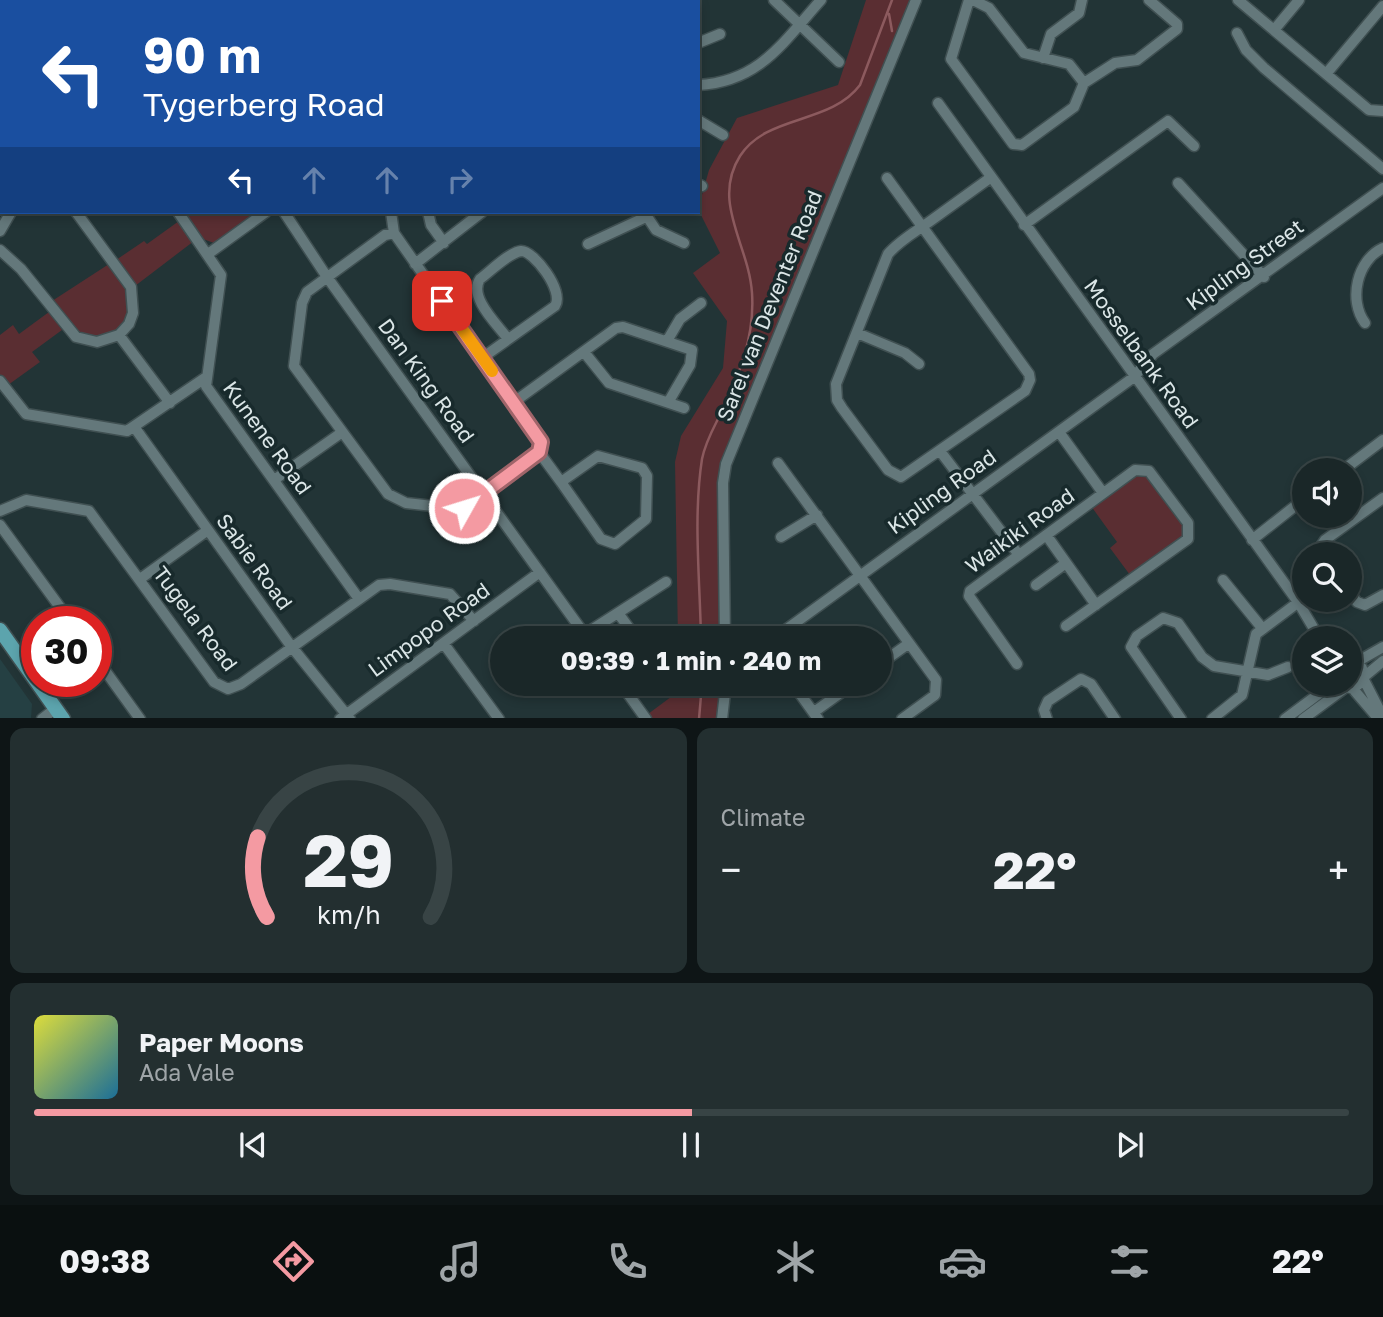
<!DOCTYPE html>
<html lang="en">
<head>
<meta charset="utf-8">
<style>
  body { margin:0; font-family:"Golos Text",sans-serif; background:#232f30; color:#f1f3f6; height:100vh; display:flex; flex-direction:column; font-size:26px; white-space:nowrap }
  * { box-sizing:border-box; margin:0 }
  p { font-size:23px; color:#9fa5a8 }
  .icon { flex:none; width:38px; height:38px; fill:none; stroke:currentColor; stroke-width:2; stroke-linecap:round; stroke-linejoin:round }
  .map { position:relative; height:718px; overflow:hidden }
  .sheet { display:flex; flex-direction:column; gap:10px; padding:10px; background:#0e1516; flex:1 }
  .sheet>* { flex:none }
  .top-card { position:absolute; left:0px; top:0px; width:700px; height:214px; box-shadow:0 4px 10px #0003,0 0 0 2px #384445; background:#1a4fa0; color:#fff; overflow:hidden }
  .controls { position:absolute; left:1292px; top:458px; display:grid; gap:14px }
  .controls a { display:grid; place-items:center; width:70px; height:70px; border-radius:50%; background:#1a2728; box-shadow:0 4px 10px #0003,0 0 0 2px #384445; font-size:35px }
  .speed { position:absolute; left:21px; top:606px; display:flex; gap:14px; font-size:35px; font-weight:700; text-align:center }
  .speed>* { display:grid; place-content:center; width:91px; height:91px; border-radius:50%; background:#1a2728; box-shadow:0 4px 10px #0003,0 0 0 2px #384445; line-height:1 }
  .speed .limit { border:10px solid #d22; background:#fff; color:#111 }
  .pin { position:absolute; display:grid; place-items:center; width:60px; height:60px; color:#fff; margin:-30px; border-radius:14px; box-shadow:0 4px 10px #0006 }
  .me { position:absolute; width:77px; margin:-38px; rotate:51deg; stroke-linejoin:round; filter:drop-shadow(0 0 5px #0008) }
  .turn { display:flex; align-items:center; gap:24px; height:147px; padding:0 28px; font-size:32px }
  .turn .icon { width:91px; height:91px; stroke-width:2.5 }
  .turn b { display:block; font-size:49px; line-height:60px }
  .lanes { display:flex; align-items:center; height:66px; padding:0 28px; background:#0003; justify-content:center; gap:35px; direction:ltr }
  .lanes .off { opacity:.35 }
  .big { font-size:52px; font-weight:700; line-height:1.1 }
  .sheet .tile { flex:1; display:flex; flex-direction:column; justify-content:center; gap:10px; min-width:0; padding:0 24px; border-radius:14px; background:#232f30 }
  .sheet .dial { align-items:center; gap:0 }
  .dial svg { height:182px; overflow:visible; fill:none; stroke:#384445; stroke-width:7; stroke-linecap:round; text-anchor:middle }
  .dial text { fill:#f1f3f6; stroke:none }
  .song { display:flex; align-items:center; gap:21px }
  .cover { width:84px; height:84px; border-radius:10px; background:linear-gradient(135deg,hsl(60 70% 55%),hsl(200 70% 35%)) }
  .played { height:7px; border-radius:4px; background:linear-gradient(90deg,#f49aa2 50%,#384445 50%) }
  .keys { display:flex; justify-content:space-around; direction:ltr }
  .heat { display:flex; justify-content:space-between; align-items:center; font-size:38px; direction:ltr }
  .sheet .tiles { flex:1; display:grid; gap:10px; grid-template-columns:1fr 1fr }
  .tile:last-child { grid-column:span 2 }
  .trip { position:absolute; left:490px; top:626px; width:402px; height:70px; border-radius:35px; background:#1a2728; box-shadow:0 4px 10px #0003,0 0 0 2px #384445; font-weight:700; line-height:70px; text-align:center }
  .tab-bar { display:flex; height:112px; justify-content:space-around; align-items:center; background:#0a1010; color:#9fa5a8 }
  .tab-bar .icon { width:49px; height:49px }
  .tab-bar .current { color:#f49aa2 }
  .tab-bar b { font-size:32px; color:#f1f3f6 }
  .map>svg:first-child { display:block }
  .built { fill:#254043 }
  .green { fill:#5a2e32 }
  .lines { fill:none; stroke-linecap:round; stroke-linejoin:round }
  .stream { stroke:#8c5a5e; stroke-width:2.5 }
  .minor-casing { stroke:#405052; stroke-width:13 }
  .major-casing { stroke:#405052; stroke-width:17 }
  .minor { stroke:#64787b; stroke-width:10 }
  .major { stroke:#5ca4ad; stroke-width:14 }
  .route-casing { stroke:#9f6469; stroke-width:18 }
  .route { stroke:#f49aa2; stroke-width:12 }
  .slow { stroke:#f59e0b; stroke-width:12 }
  .labels { text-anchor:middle; stroke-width:7; stroke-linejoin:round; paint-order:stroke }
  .street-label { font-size:21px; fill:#dbe6e7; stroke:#182a2c }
</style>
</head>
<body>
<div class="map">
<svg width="1383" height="719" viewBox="0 0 1383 719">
  <rect width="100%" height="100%" fill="#223436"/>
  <path class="built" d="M0,659l32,45 -1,14h-31z"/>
  <path class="green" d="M866,0h45l-189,462 -4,21 3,156h-43l-3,-177 6,-26 42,-68 4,-47 -34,-48 27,-20 -22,-44 11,-39 28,-52 101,-33z
    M188,212h71l-45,31 -11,-4 -18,-25z
    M179,221l15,20 -59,45 -19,-26 28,-19 3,3z
    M109,264c9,13 21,27 20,44 -2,24 -35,39 -54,23 -9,-8 -16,-21 -23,-30z
    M49,312l13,18 -30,22 8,10 -32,23 -8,-10v-40l13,-10 6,9z
    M1140,473l8,4 37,50v10l-55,38 -20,-27 7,-6 -26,-36z
    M679,684h42l-4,34h-66l-3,-4 31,-23z"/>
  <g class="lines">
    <path class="stream" d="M539,2l3,-2
      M889,14l3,17
      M701,639c-1,-59 -8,-122 1,-180 3,-16 11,-30 18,-44 19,-39 35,-78 32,-122 -3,-48 -41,-91 -12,-137 27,-42 90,-31 120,-71l32,-85
      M699,719l3,-35"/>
    <defs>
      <path id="minor" d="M18,0l3,2
        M132,0l1,2
        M240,0l1,2
        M340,0l1,2
        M442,0l1,2
        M657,0l2,2
        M774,0l65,62
        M969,0l-18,59 62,85 9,1 52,-38 10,-24
        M973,0l16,8 35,45 45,11 15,19
        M1238,0l131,110 14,1
        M43,2l1,-2
        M497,2l3,-2
        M611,2v-2
        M1274,30l25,-30
        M1237,33l9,17 18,18 119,101
        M698,43l22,-9
        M1043,58l8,-24 28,-21 3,-13
        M0,74l2,-3
        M1326,74l57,-68
        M1084,83l31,-20 22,-3 40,-31v-5l-28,-24
        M698,85c62,-3 86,-44 123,-85
        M938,103l360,499 22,37
        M698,120l25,15
        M887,178l142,196 1,6 -5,11 -124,86 -13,-7 -46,-62 -5,-8 -1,-16 52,-130c11,-13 27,-22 41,-32l61,-44
        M1178,183l86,94
        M698,184l4,2
        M0,203l2,1
        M178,212l43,63 -15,111 153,213
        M284,212l43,65 261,362
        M391,212l3,21 147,209 -2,10 -79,57 -54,-6 -18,-9 -94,-128 8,-63 5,-11 78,-57 9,-2
        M428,212l3,13 13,18
        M644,212l12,18 28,13
        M1024,225l144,-104 26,25
        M0,231l11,-19
        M588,244l58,-27
        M0,250l21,19 55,68 21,5 22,-7 10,-11 4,-11 -2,-26 -55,-75
        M208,254l58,-42
        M415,264l67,-52
        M1365,323c-17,-23 -8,-63 18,-75
        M857,333l48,20 14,11
        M119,335l51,68
        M667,341l13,-22 21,-16
        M584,352l25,31 75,25
        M482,358l73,-52c10,-15 -22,-56 -34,-55 -13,2 -30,20 -41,28 -12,18 17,45 28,60
        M0,381l26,33 101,17 78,-53
        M514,402l102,-74 7,-1 69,23 -2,15 -21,36
        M135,428l156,218 59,73
        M1059,432l44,61
        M940,451l79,104
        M539,452l22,30
        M598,456l44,12 5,8 -1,43 -31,25 -14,-5 -40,-57z
        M778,463l158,217 -1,15 -33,24
        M1342,471l41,-31
        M274,480l67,-47
        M0,511l26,-11 63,11 125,171 14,7 13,-5 138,-99 11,-1 60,10 24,27
        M0,525l70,96
        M1047,536l49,69
        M781,537l36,-22
        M1252,540l52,-41
        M1322,555l-1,-9 4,-6 58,-42
        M140,579l68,-49
        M1223,580l39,48
        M1036,585l30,-22
        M1349,592l8,10 8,3 18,-10
        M618,613l19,26
        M585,634l81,-52
        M725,639l-2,-156 3,-19 190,-464
        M773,639l361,-262 19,-23 230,-166
        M444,644l55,75
        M96,658l44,61
        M1355,663l28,-16
        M880,664l28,-20
        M1017,664l-48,-68 1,-5 165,-121 14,1 39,52v16l-122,87
        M1365,676l18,-15
        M1364,680l19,37
        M621,684l25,35
        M793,684l25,35
        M1340,684l13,5 11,-9 -2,-12 -13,-5
        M1353,689l24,28
        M814,712l39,-28
        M42,719l14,-11
        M340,719l200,-147
        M722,719l4,-35
        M1047,719l-3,-9 4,-9 33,-22 10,5 24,35
        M1181,719l-50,-72 6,-11 26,-18 15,5 24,34 12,9 54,9 20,-8
        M1212,719l30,-24 14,-61 48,-36
        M1285,719l47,-35
        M1303,719l42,-31"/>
      <path id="major" d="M0,630l63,89"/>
    </defs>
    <use href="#minor" class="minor-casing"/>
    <use href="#major" class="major-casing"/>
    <use href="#minor" class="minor"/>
    <use href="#major" class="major"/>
  </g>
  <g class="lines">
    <defs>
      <path id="route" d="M442,301l99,141 -2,10 -75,56"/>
    </defs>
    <use href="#route" class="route-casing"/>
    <use href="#route" class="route"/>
    <path class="slow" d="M460,326l32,45"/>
  </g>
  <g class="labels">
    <g class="street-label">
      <text transform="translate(1245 265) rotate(-36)" y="7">Kipling Street</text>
      <text transform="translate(770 306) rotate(-68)" y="7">Sarel van Deventer Road</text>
      <text transform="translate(1141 354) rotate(54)" y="7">Mosselbank Road</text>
      <text transform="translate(426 381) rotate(54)" y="7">Dan King Road</text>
      <text transform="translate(267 438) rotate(54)" y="7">Kunene Road</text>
      <text transform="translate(942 492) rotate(-36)" y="7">Kipling Road</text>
      <text transform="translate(1020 531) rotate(-36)" y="7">Waikiki Road</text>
      <text transform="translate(254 562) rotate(54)" y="7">Sabie Road</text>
      <text transform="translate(195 619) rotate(53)" y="7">Tugela Road</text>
      <text transform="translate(429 630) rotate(-36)" y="7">Limpopo Road</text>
    </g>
  </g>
</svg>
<div class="controls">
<a><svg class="icon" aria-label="sound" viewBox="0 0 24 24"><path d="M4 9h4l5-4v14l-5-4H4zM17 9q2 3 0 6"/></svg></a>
<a><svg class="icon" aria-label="search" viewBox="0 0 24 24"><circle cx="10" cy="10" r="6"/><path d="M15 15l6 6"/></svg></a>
<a><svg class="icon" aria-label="layers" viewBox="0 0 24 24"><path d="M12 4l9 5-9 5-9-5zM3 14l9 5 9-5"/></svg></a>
</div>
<div class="speed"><div class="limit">30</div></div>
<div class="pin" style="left:442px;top:301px;background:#d93025"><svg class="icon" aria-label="arrive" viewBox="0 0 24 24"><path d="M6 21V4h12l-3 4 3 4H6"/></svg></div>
<svg class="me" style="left:464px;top:508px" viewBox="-20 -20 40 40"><circle r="17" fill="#f49aa2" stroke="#fff" stroke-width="3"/><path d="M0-11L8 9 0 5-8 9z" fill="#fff"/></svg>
<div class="trip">09:39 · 1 min · 240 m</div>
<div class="top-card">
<div class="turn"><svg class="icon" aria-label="left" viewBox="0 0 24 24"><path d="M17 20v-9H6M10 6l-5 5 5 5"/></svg><div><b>90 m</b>Tygerberg Road</div></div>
<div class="lanes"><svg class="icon" aria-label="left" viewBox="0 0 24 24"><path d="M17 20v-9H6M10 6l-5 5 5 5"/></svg><svg class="icon off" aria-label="ahead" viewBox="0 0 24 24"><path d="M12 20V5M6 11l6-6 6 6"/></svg><svg class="icon off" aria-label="ahead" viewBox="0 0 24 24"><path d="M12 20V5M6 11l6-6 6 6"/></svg><svg class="icon off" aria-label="right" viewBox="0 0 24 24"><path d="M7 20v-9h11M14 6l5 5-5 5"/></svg></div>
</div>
</div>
<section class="sheet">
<div class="tiles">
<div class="tile dial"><svg viewBox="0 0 100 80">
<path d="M14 69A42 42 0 1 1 86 69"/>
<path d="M14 69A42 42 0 0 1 10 34" stroke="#f49aa2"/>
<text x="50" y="56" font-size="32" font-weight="700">29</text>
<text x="50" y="72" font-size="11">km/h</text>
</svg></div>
<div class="tile"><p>Climate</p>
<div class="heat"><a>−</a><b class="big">22°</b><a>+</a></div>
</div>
<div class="tile">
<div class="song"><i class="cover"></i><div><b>Paper Moons</b><p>Ada Vale</p></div></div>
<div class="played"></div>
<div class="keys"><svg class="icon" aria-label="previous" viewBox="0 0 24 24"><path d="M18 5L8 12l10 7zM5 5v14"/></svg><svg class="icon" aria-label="pause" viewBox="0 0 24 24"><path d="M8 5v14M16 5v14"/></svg><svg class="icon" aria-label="next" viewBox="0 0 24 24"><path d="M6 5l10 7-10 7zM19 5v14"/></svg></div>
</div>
</div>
</section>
<nav class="tab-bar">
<b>09:38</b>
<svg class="icon current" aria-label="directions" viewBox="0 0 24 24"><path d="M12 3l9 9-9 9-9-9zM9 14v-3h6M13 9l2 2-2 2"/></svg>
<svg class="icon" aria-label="music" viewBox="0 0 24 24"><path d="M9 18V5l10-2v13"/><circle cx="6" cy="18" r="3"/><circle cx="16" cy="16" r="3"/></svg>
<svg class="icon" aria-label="phone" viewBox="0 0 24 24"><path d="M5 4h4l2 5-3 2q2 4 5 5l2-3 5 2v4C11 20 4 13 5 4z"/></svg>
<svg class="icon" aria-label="climate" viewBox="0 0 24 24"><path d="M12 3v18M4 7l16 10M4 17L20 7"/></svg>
<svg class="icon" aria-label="car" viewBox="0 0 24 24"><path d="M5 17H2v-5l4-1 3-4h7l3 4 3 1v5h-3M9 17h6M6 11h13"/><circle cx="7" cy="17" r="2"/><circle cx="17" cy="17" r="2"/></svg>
<svg class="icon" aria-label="filters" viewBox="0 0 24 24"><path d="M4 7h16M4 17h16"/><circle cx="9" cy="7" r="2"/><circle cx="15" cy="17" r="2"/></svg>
<b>22°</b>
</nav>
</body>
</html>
